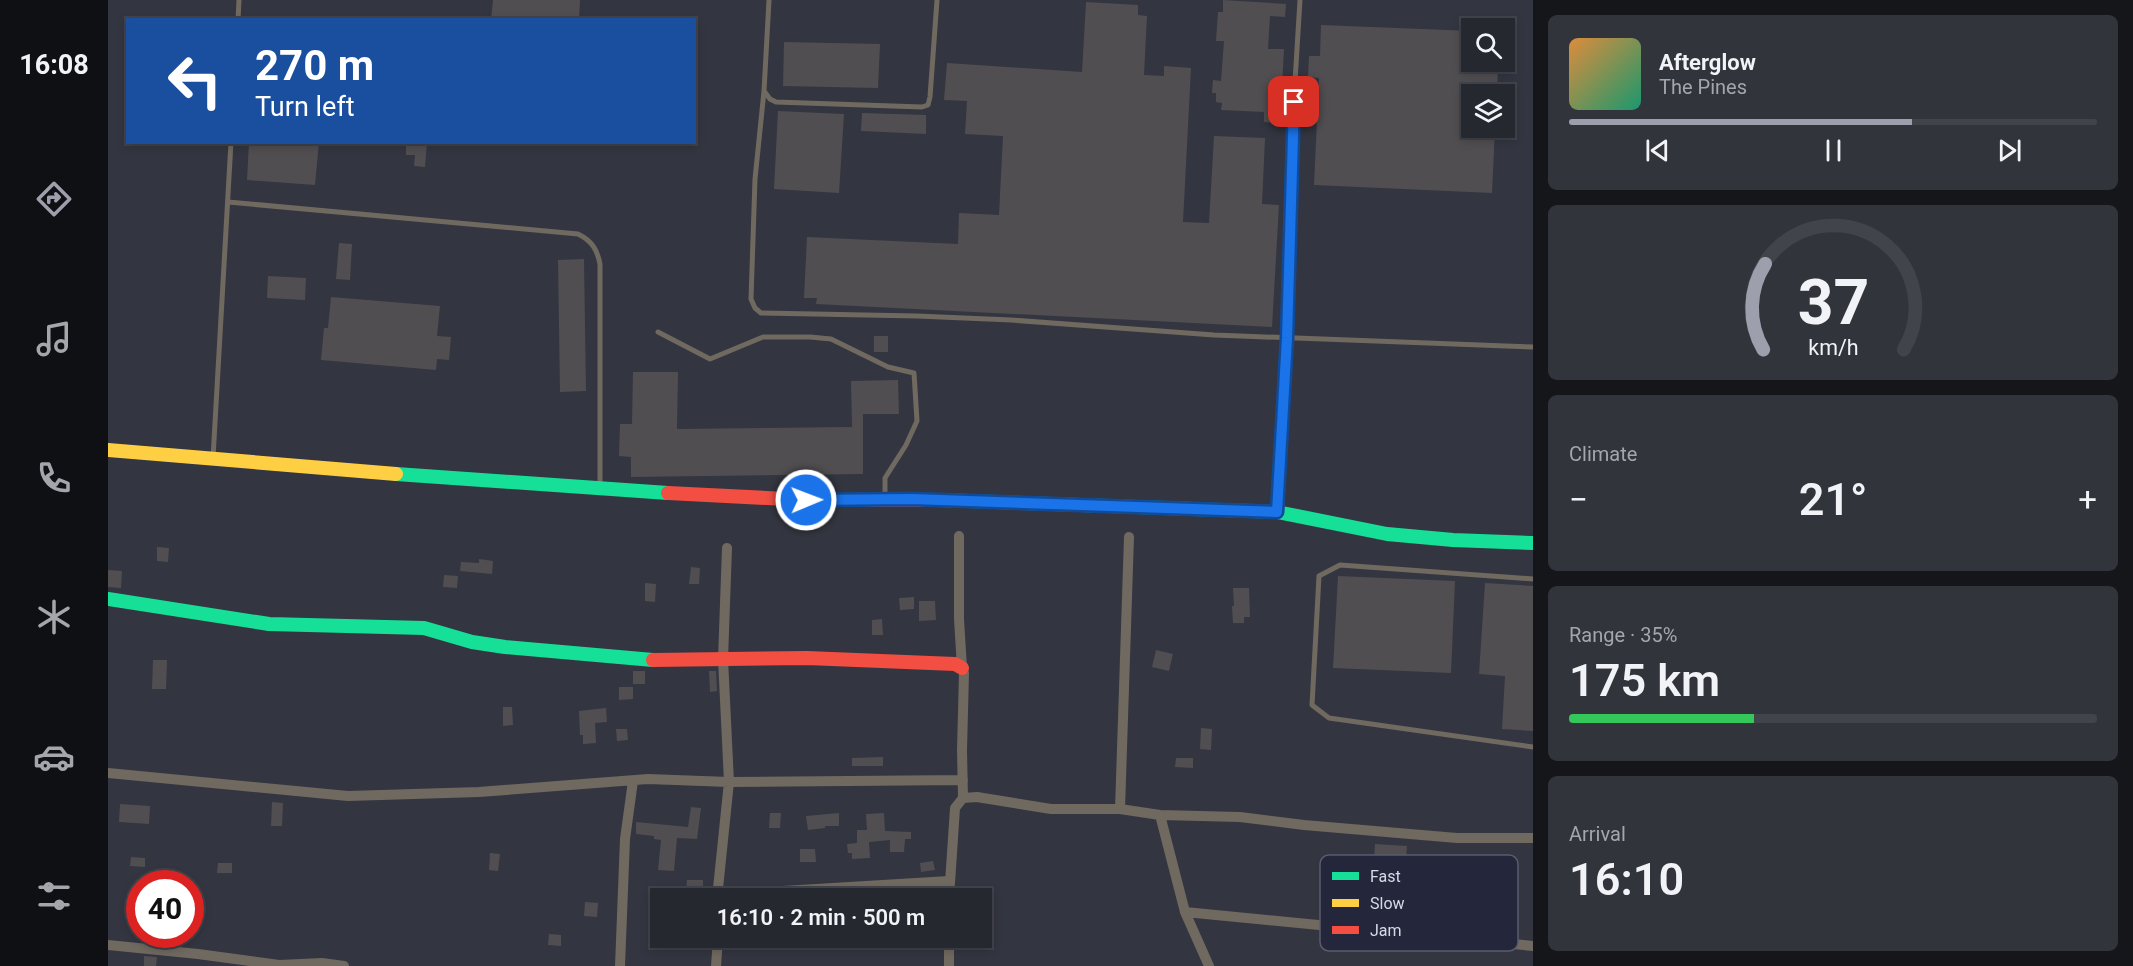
<!DOCTYPE html>
<html lang="en">
<head>
<meta charset="utf-8">
<style>
  body { margin:0; font-family:Roboto,sans-serif; background:#32343c; color:#f1f3f6; height:100vh; display:flex; flex-direction:column; font-size:22px; white-space:nowrap }
  * { box-sizing:border-box; margin:0 }
  p { font-size:20px; color:#a4a6ab }
  .icon { flex:none; width:33px; height:33px; fill:none; stroke:currentColor; stroke-width:2; stroke-linecap:round; stroke-linejoin:round }
  .map { position:relative; flex:1; overflow:hidden }
  .details { display:flex; flex-direction:column; gap:15px; padding:15px; background:#15161a; width:600px }
  .details>* { flex:none }
  .banner { position:absolute; left:18px; top:18px; width:570px; height:126px; border-radius:0px; box-shadow:0 3px 9px #0003,0 0 0 2px #42444c; background:#1a4fa0; color:#fff; overflow:hidden }
  .buttons { position:absolute; left:1353px; top:18px; display:grid; gap:12px }
  .buttons a { display:grid; place-items:center; width:54px; height:54px; border-radius:0px; background:#262830; box-shadow:0 3px 9px #0003,0 0 0 2px #42444c; font-size:30px }
  .speed { position:absolute; left:18px; top:870px; display:flex; gap:12px; font-size:30px; font-weight:700; text-align:center }
  .speed>* { display:grid; place-content:center; width:78px; height:78px; border-radius:50%; background:#262830; box-shadow:0 3px 9px #0003,0 0 0 2px #42444c; line-height:1 }
  .speed .limit { border:9px solid #d22; background:#fff; color:#111 }
  .pin { position:absolute; display:grid; place-items:center; width:51px; height:51px; color:#fff; margin:-26px; border-radius:12px; box-shadow:0 3px 9px #0006 }
  .me { position:absolute; width:66px; margin:-33px; rotate:89deg; stroke-linejoin:round; filter:drop-shadow(0 0 4px #0008) }
  .turn { display:flex; align-items:center; gap:21px; height:126px; padding:0 30px; font-size:27px }
  .turn .icon { width:78px; height:78px; stroke-width:2.5 }
  .turn b { display:block; font-size:42px; line-height:51px }
  .big { font-size:45px; font-weight:600; line-height:1.1 }
  .details .widget { flex:1; display:flex; flex-direction:column; justify-content:center; gap:9px; min-width:0; padding:0 21px; border-radius:9px; background:#32343c }
  .details .dial { align-items:center; gap:0 }
  .dial svg { height:156px; overflow:visible; fill:none; stroke:#42444c; stroke-width:7; stroke-linecap:round; text-anchor:middle }
  .dial text { fill:#f1f3f6; stroke:none }
  .song { display:flex; align-items:center; gap:18px }
  .cover { width:72px; height:72px; border-radius:9px; background:linear-gradient(135deg,hsl(30 70% 55%),hsl(160 70% 35%)) }
  .played { height:6px; border-radius:3px; background:linear-gradient(90deg,#9da0ac 65%,#42444c 65%) }
  .keys { display:flex; justify-content:space-around; direction:ltr }
  .heat { display:flex; justify-content:space-between; align-items:center; font-size:33px; direction:ltr }
  .charge { height:9px; border-radius:4px; background:linear-gradient(90deg,#34c759 35%,#42444c 0) }
  .trip { position:absolute; left:542px; top:888px; width:342px; height:60px; border-radius:0px; background:#262830; box-shadow:0 3px 9px #0003,0 0 0 2px #42444c; font-weight:600; line-height:60px; text-align:center }
  main { display:flex; flex:1; min-height:0 }
  .tabs { display:flex; flex-direction:column; width:108px; justify-content:space-around; align-items:center; background:#0f1013; color:#a4a6ab }
  .tabs .icon { width:42px; height:42px }
  .tabs .current { color:#9da0ac }
  .tabs b { font-size:27px; color:#f1f3f6 }
  .map>svg:first-child { display:block }
  .building { fill:#514e52 }
  .lines { fill:none; stroke-linecap:round; stroke-linejoin:round }
  .lane { stroke:#706960; stroke-width:5 }
  .street { stroke:#706960; stroke-width:10 }
  .fast { stroke:#16e098; stroke-width:14 }
  .slow { stroke:#ffcf43; stroke-width:14 }
  .jam { stroke:#f24e42; stroke-width:14 }
  .route-casing { stroke:#114b97; stroke-width:15 }
  .route { stroke:#1a73e8; stroke-width:10 }
  .key { fill:#24273b; stroke:#595c6e; stroke-width:1.5 }
  .key-label { font-size:16px; fill:#d6d9e6 }
</style>
</head>
<body>
<main>
<nav class="tabs">
<b>16:08</b>
<svg class="icon current" aria-label="directions" viewBox="0 0 24 24"><path d="M12 3l9 9-9 9-9-9zM9 14v-3h6M13 9l2 2-2 2"/></svg>
<svg class="icon" aria-label="music" viewBox="0 0 24 24"><path d="M9 18V5l10-2v13"/><circle cx="6" cy="18" r="3"/><circle cx="16" cy="16" r="3"/></svg>
<svg class="icon" aria-label="phone" viewBox="0 0 24 24"><path d="M5 4h4l2 5-3 2q2 4 5 5l2-3 5 2v4C11 20 4 13 5 4z"/></svg>
<svg class="icon" aria-label="climate" viewBox="0 0 24 24"><path d="M12 3v18M4 7l16 10M4 17L20 7"/></svg>
<svg class="icon" aria-label="car" viewBox="0 0 24 24"><path d="M5 17H2v-5l4-1 3-4h7l3 4 3 1v5h-3M9 17h6M6 11h13"/><circle cx="7" cy="17" r="2"/><circle cx="17" cy="17" r="2"/></svg>
<svg class="icon" aria-label="filters" viewBox="0 0 24 24"><path d="M4 7h16M4 17h16"/><circle cx="9" cy="7" r="2"/><circle cx="15" cy="17" r="2"/></svg>
</nav>
<div class="map">
<svg width="1425" height="966" viewBox="0 0 1425 966">
  <rect width="100%" height="100%" fill="#333540"/>
  <path class="building" d="M385,0h87l-1,20h-88z
    M1115,0l63,4 -1,13 -15,-1 -2,33h16l-4,74 -16,-1v-10l-43,-2 1,-7 -6,-1v-9h-4l1,-13 8,1 3,-40h-8l2,-29h5z
    M978,2l52,3v10l9,1 -3,59 20,1v-10l27,2 -8,154 26,1 5,-87 51,2 -3,66 17,1 -7,122 -456,-23 1,-6h-13l3,-61 151,7 1,-31 40,2 4,-79 -38,-2 2,-33 -23,-1 3,-37 135,9z
    M1213,25l151,6v31h26l-1,32h-25v34h23l-3,65 -178,-8 5,-107 -11,-1 1,-21h11z
    M676,42l96,2 -2,44 -95,-2z
    M670,111l66,3 -5,79 -65,-4z
    M754,113l64,2v19l-65,-3z
    M141,142h70l-4,43 -68,-5z
    M298,142h21l-2,25 -11,-1 1,-11h-9z
    M231,243l13,1 -2,36 -14,-1z
    M476,259l2,132 -26,1 -2,-132z
    M160,276l38,2 -1,22 -38,-2z
    M223,297l109,9 -3,30 14,1 -2,23 -12,-1 -1,11 -115,-10 3,-32h4z
    M766,336h14v16h-14z
    M525,372h45l-1,57 175,-2 -1,-46 47,-1 1,34h-36v60l-232,3v-20l-12,-1 1,-32h12z
    M49,547l12,1 -1,14 -11,-1z
    M371,559l14,2 -1,13 -32,-3 1,-9 18,1z
    M583,567l9,1 -1,16h-10z
    M0,570l14,1 -1,17 -13,-1z
    M336,575l14,1 -1,12 -14,-1z
    M1230,576l117,5 -4,92 -118,-5z
    M537,583l11,1 -1,18 -10,-1z
    M1377,583l48,3v145l-31,-2 3,-53 -26,-2z
    M1125,588h16l1,29h-6v6h-11l-1,-17h2z
    M806,597v12l-14,1 -1,-12z
    M811,601h16l1,19 -17,1z
    M774,619l1,16h-11v-15z
    M1048,650l17,4 -4,17 -17,-4z
    M45,660h14l-1,29h-14z
    M525,671h12v13h-12z
    M601,671h7l1,20 -7,1z
    M511,687h14v12l-14,1z
    M395,707h9l1,18 -10,1z
    M498,708l1,14 -12,1 1,20 -13,1v-9h-3l-1,-24z
    M1093,728l11,1 -1,21 -11,-1z
    M508,729h11l1,11 -11,1z
    M775,757v9h-31v-8z
    M1068,758h17v10l-18,-1z
    M164,802l11,1 -1,23h-11z
    M12,804l30,2 -1,18 -30,-2z
    M583,807l10,1 -4,31 -20,-1 -3,33 -16,-1 3,-30 -7,-1v-3l-18,-2v-12l52,5z
    M662,813h11l-1,15h-11z
    M731,813v13h-14v2l-17,2 -2,-14z
    M776,813l1,18 26,1v7h-6l-1,13h-14v-12l-21,2 1,16 -18,1v-6h-4l-1,-9 10,-1v-13h10l-1,-16z
    M1267,844l32,2 -1,15 -32,-2z
    M692,849h15l1,13h-16z
    M382,853l10,1 -2,17 -9,-1z
    M23,857l14,1v9l-15,-1z
    M825,861l2,9 -14,2 -1,-9z
    M110,863h14v10h-15z
    M579,880h16v11h-17z
    M477,902l13,1 -1,14 -13,-1z
    M441,934l12,1v11l-13,-1z
    M36,956l13,1 -1,9h-12z"/>
  <g class="lines">
    <path class="lane" d="M661,0l-5,91 6,8 6,3 146,5 6,-2 2,-8 7,-97
      M130,20l1,-20
      M656,91l-9,88 -4,120 4,9 6,5 156,3 94,4 203,15 319,12
      M120,202l350,32c14,7 19,15 22,30v225
      M550,332l52,27 53,-22h47l21,2 57,28 26,6 3,48 -11,24 -21,33v18
      M105,458l18,-316
      M1169,511l10,-173 3,-175 10,-163
      M1425,579l-193,-14 -21,11 -7,129 17,13 204,29"/>
    <path class="street" d="M851,536v83l3,49 2,5 -2,77 1,48
      M0,773l240,23 131,-4 169,-13 81,3 234,-2
      M1012,809l9,-272
      M1052,815l25,97 24,54
      M609,895l232,-14
      M609,898l12,-116 -6,-123 4,-111
      M841,898l6,-90 8,-10 14,-1 74,12h69l40,6 80,2 64,8 153,13h76
      M1077,912l348,34
      M841,938v28
      M0,945l90,9 81,11 43,-2 22,3
      M512,966l5,-127 8,-58
      M608,966l2,-28"/>
    <path class="fast" d="M288,474l272,19
      M832,500l337,12 110,22 66,6 80,3
      M0,599l161,25 155,4 48,14 33,5 148,13"/>
    <path class="slow" d="M0,450l288,24"/>
    <path class="jam" d="M560,493l138,7h134
      M545,660l154,-2 148,6 7,4"/>
  </g>
  <g class="lines">
    <defs>
      <path id="route" d="M698,500l106,-1 365,13 10,-174 7,-236"/>
    </defs>
    <use href="#route" class="route-casing"/>
    <use href="#route" class="route"/>
  </g>
  <rect x="1212" y="855" width="198" height="96" rx="9" class="key"/>
  <rect x="1224" y="872" width="27" height="8" fill="#16e098"/>
  <rect x="1224" y="899" width="27" height="8" fill="#ffcf43"/>
  <rect x="1224" y="926" width="27" height="8" fill="#f24e42"/>
  <g class="key-label">
    <text x="1262" y="882">Fast</text>
    <text x="1262" y="909">Slow</text>
    <text x="1262" y="936">Jam</text>
  </g>
</svg>
<div class="buttons">
<a><svg class="icon" aria-label="search" viewBox="0 0 24 24"><circle cx="10" cy="10" r="6"/><path d="M15 15l6 6"/></svg></a>
<a><svg class="icon" aria-label="layers" viewBox="0 0 24 24"><path d="M12 4l9 5-9 5-9-5zM3 14l9 5 9-5"/></svg></a>
</div>
<div class="speed"><div class="limit">40</div></div>
<div class="pin" style="left:1186px;top:102px;background:#d93025"><svg class="icon" aria-label="arrive" viewBox="0 0 24 24"><path d="M6 21V4h12l-3 4 3 4H6"/></svg></div>
<svg class="me" style="left:698px;top:500px" viewBox="-20 -20 40 40"><circle r="17" fill="#1a73e8" stroke="#fff" stroke-width="3"/><path d="M0-11L8 9 0 5-8 9z" fill="#fff"/></svg>
<div class="trip">16:10 · 2 min · 500 m</div>
<div class="banner">
<div class="turn"><svg class="icon" aria-label="left" viewBox="0 0 24 24"><path d="M17 20v-9H6M10 6l-5 5 5 5"/></svg><div><b>270 m</b>Turn left</div></div>
</div>
</div>
<section class="details">
<div class="widget">
<div class="song"><i class="cover"></i><div><b>Afterglow</b><p>The Pines</p></div></div>
<div class="played"></div>
<div class="keys"><svg class="icon" aria-label="previous" viewBox="0 0 24 24"><path d="M18 5L8 12l10 7zM5 5v14"/></svg><svg class="icon" aria-label="pause" viewBox="0 0 24 24"><path d="M8 5v14M16 5v14"/></svg><svg class="icon" aria-label="next" viewBox="0 0 24 24"><path d="M6 5l10 7-10 7zM19 5v14"/></svg></div>
</div>
<div class="widget dial"><svg viewBox="0 0 100 80">
<path d="M14 69A42 42 0 1 1 86 69"/>
<path d="M14 69A42 42 0 0 1 15 25" stroke="#9da0ac"/>
<text x="50" y="56" font-size="32" font-weight="700">37</text>
<text x="50" y="72" font-size="11">km/h</text>
</svg></div>
<div class="widget"><p>Climate</p>
<div class="heat"><a>−</a><b class="big">21°</b><a>+</a></div>
</div>
<div class="widget"><p>Range · 35%</p><b class="big">175 km</b><div class="charge"></div></div>
<div class="widget"><p>Arrival</p><b class="big">16:10</b></div>
</section>
</main>
</body>
</html>
